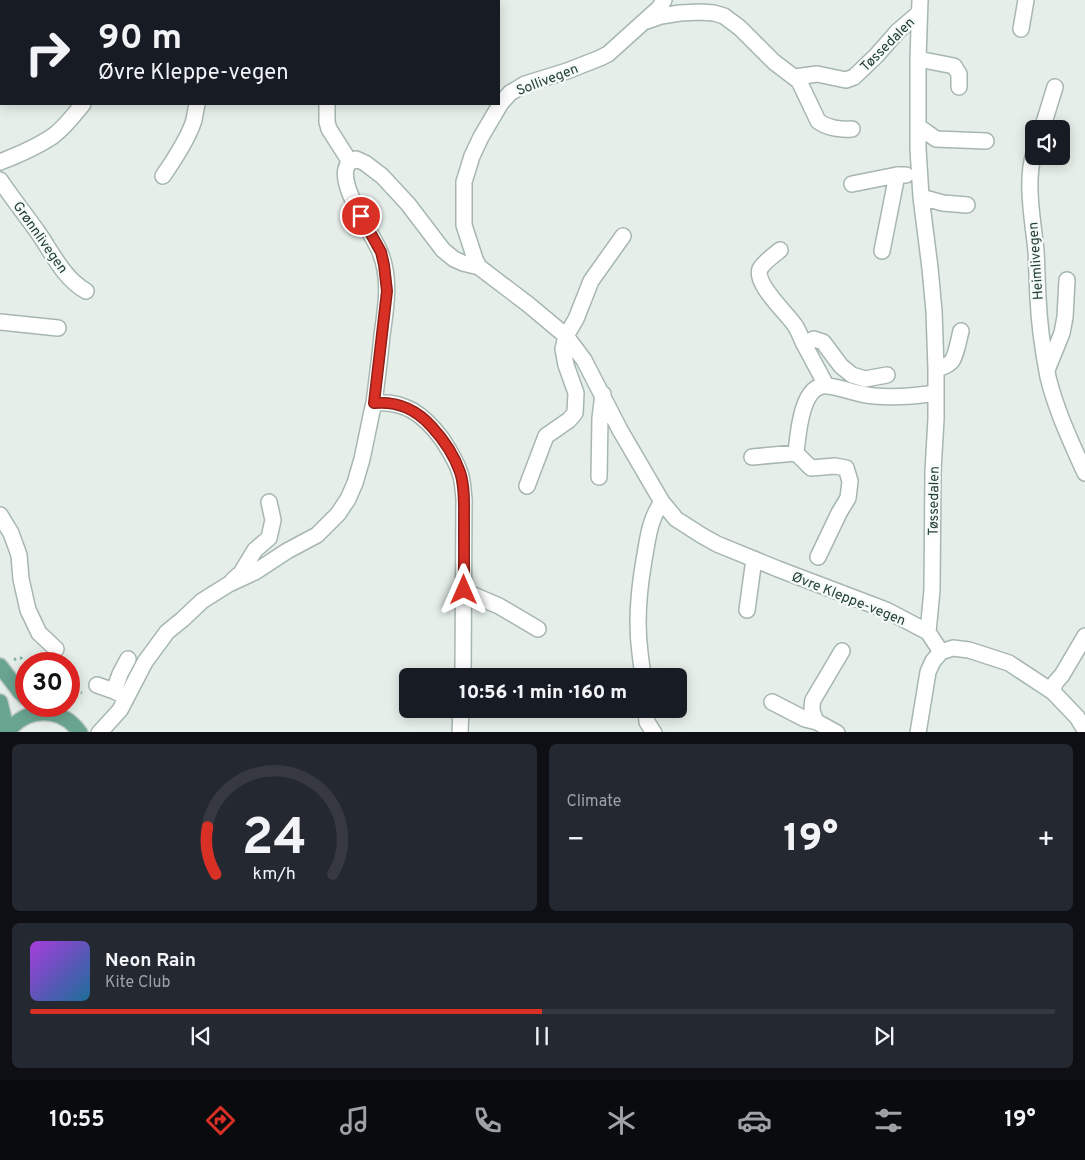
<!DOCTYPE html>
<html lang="en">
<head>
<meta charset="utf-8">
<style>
  body { margin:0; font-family:Overpass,sans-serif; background:#242831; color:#f1f3f6; height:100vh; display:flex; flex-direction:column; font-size:19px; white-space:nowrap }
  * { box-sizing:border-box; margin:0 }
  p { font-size:16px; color:#9ea1a6 }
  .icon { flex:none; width:28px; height:28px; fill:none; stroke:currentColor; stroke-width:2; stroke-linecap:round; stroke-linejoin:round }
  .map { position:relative; height:732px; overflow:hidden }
  .panel { display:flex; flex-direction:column; gap:12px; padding:12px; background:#0d0f14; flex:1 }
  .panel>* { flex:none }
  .top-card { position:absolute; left:0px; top:0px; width:500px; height:105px; box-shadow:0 2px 12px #0003; background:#171b24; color:#f1f3f6; overflow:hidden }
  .buttons { position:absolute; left:1025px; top:120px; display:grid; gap:10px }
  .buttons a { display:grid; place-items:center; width:45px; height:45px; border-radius:8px; background:#171b24; box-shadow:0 2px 12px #0003; font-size:25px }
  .speed { position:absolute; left:15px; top:652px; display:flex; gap:10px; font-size:25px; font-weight:700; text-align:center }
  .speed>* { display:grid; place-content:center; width:65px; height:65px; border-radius:50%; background:#171b24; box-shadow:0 2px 12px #0003; line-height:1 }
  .speed .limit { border:8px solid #d22; background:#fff; color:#111 }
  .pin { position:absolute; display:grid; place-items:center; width:42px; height:42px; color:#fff; margin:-21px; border:2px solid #fff; border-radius:50%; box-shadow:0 1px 5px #0007 }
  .me { position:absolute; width:55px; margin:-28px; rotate:0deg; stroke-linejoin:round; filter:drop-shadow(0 0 4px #0008) }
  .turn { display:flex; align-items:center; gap:18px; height:105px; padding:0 15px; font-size:22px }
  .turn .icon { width:65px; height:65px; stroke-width:2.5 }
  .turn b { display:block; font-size:35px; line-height:42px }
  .big { font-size:38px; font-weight:800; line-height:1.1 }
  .panel .tile { flex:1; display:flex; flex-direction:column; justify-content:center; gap:8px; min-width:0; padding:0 18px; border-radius:8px; background:#242831 }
  .panel .dial { align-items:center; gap:0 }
  .dial svg { height:130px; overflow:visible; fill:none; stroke:#363941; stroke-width:7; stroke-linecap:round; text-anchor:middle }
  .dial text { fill:#f1f3f6; stroke:none }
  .song { display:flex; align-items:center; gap:15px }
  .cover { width:60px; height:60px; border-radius:8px; background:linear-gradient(135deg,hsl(280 70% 55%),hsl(200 70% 35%)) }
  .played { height:5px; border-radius:2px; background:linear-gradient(90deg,#d93025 50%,#363941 50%) }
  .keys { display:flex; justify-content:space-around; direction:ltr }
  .heat { display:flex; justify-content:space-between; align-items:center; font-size:28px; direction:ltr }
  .panel .tiles { flex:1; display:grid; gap:12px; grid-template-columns:1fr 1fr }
  .tile:last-child { grid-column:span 2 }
  .trip { position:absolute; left:399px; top:668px; width:288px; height:50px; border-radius:8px; background:#171b24; box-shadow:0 2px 12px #0003; font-weight:800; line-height:50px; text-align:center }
  .tabs { display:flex; height:80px; justify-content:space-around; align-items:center; background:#090b0e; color:#9ea1a6 }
  .tabs .icon { width:35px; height:35px }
  .tabs .on { color:#d93025 }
  .tabs b { font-size:22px; color:#f1f3f6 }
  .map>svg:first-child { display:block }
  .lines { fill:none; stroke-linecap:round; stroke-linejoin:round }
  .minor-casing { stroke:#a7b7b0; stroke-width:18 }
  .major-casing { stroke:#c1cac7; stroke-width:18 }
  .path { stroke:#85b2a0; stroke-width:3; stroke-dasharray:2.5 4; stroke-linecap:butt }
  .minor { stroke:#fff; stroke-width:15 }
  .major { stroke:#69a490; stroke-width:15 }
  .route-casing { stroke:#8d1f18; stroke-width:12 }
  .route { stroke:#d93025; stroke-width:9 }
  .labels { text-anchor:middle; stroke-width:4.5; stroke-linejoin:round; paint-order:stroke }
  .street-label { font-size:14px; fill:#234136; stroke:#f6faf8 }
</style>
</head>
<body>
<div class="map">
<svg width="1085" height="733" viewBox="0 0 1085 733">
  <rect width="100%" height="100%" fill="#e5eee9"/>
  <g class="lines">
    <defs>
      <path id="minor" d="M19,0v1
        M151,0l2,1
        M920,0l-2,59v90l3,48 9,71 4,43 2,58v50l-3,52 -1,119 -4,42
        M116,1v-1
        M328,1l1,-1
        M647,21l14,-5 19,-3 20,-1 14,1 10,3 16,12 34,34 25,19 19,40c9,7 23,9 34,8
        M1021,29l5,-29
        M918,59l36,7 5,8v13
        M795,77l22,-3 29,6 8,-3 22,-21 22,-25 21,-18
        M0,86l1,-6
        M327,104v18l2,7 21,33
        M918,126l18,13 50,2
        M1042,129l13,-42
        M1034,153c-9,29 -1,68 2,98 1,16 1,31 2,46 1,27 5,54 10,80 8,33 23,65 37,96
        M0,162c18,-7 37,-15 53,-26 12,-9 21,-21 30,-32
        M163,176c11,-16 26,-39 31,-56 1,-6 2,-11 3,-16
        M0,180c12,18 25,34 37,51 15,21 26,47 49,60
        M852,184l45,-9h9
        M921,197l22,6 24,2
        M780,250c-5,4 -17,13 -20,19 -6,15 28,45 36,58 3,5 5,11 8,17
        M882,251l15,-76
        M479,267l-4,-8 -11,-34v-43l8,-26 9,-19 20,-34 9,-10 15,-9 42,-13 33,-13 8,-4 51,-46 5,-8
        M0,322l58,6
        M936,369c5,-1 11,-3 15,-7 5,-5 8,-24 10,-31
        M1047,370l15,-37 3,-16 2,-37
        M826,385l-22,-41 10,-5 9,3 18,24 11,9 13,4 22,-4
        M374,403c31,-3 50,12 68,36 7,11 14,21 18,34 3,8 3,18 4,26l-1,177
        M752,457l44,-4
        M599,477l1,-59 3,-24
        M527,486l19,-50 23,-16 6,-7 1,-20 -10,-28 -3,-16 3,-13 10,-17 15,-38 32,-45
        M0,515l11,18 8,22 2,24 7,31 11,23 17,16
        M818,557l21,-44 9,-15 2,-17 -4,-13 -11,-2 -24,2 -15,-15c2,-18 5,-71 32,-67 16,2 31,9 46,10 21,2 42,0 62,-3
        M233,580l8,-7 14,-23 14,-12 4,-18 -4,-18
        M464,591l35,15 39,23
        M747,610l7,-51
        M941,652l12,-4 16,2 40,13 44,29 24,25 8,13
        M643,676c-1,-7 -2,-15 -3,-23 -4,-29 -1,-64 4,-93 4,-21 5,-40 18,-58
        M97,685l17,6 8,4
        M114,691l6,-17 8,-15
        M1053,692l2,-9 7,-8 23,-39
        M772,702l33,17 12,3 20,11
        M646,709l1,13 7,11
        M817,722c-5,-8 -6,-13 -4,-22l29,-49
        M99,733l21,-23 25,-48 22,-30 16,-13 19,-18 27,-17 26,-12 32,-21 30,-16 21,-21 10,-15 7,-16 7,-24 10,-48 2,-8c3,-23 6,-46 8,-68 4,-28 9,-56 -2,-83 -6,-17 -56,-84 -24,-93l9,4 17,13 26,28 35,46 11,9 9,4 16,4 50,38 37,31 18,24 36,70 42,72 5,6 9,11 25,16 16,9 61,25 108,41 42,22 13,20
        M460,733l1,-24
        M918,733l10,-61 5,-11 8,-9"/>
      <path id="major" d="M0,666l20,26 6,6
        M0,702l7,29
        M7,733c19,-27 55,-27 73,0"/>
    </defs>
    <use href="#minor" class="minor-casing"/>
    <use href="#major" class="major-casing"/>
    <path class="path" d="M14,660l3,-2h4l6,6
      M69,687l13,6"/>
    <use href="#minor" class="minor"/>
    <use href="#major" class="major"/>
  </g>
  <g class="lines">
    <defs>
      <path id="route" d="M361,216l20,36 3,13 3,26 -13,112c24,-2 42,6 58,24 12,13 22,28 28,45 5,15 4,34 4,49 0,23 0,46 0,69"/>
    </defs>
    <use href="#route" class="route-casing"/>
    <use href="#route" class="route"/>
  </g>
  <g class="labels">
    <g class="street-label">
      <text transform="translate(887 44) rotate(-45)" y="5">Tøssedalen</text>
      <text transform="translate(547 79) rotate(-21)" y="5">Sollivegen</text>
      <text transform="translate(41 237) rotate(55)" y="5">Grønnlivegen</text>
      <text transform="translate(1035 261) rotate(-94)" y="5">Heimlivegen</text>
      <text transform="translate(933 501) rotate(-89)" y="5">Tøssedalen</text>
      <text transform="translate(849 598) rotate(22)" y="5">Øvre Kleppe-vegen</text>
    </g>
  </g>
</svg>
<div class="buttons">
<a><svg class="icon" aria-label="sound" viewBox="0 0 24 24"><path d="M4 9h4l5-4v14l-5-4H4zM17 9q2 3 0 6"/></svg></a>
</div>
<div class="speed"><div class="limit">30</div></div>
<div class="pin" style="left:361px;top:216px;background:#d93025"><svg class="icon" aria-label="arrive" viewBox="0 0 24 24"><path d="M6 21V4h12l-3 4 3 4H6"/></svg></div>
<svg class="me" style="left:464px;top:590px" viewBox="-20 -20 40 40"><path d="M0-17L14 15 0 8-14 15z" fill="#d93025" stroke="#fff" stroke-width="4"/></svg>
<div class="trip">10:56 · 1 min · 160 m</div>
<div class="top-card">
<div class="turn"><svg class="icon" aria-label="right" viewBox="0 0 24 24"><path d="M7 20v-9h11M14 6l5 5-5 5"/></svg><div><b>90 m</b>Øvre Kleppe-vegen</div></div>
</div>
</div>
<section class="panel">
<div class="tiles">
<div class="tile dial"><svg viewBox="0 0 100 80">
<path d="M14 69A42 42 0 1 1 86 69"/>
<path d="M14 69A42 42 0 0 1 9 40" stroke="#d93025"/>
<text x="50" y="56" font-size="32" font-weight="700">24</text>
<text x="50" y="72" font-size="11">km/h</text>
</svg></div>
<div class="tile"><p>Climate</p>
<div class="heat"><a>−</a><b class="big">19°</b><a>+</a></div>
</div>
<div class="tile">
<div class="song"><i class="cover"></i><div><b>Neon Rain</b><p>Kite Club</p></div></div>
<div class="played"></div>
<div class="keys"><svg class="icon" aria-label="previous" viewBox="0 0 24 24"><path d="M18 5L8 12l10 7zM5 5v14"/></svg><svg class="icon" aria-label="pause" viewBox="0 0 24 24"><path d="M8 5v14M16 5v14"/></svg><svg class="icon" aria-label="next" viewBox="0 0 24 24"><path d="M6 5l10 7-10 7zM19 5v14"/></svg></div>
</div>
</div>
</section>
<nav class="tabs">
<b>10:55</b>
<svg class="icon on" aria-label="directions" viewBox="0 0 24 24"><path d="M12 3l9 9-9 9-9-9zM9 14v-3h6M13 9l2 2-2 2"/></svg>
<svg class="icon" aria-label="music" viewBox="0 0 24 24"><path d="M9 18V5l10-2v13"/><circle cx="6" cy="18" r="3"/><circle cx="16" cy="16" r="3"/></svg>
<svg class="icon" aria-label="phone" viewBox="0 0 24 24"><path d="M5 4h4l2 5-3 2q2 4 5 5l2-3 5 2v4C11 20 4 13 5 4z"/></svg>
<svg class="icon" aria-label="climate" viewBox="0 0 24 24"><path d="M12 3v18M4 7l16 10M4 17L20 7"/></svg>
<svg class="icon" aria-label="car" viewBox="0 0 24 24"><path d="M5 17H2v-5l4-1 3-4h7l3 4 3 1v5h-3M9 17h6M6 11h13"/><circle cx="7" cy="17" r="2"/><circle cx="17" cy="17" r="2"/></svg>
<svg class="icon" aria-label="filters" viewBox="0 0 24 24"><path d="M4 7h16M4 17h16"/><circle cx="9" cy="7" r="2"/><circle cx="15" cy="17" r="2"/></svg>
<b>19°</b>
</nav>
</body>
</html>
